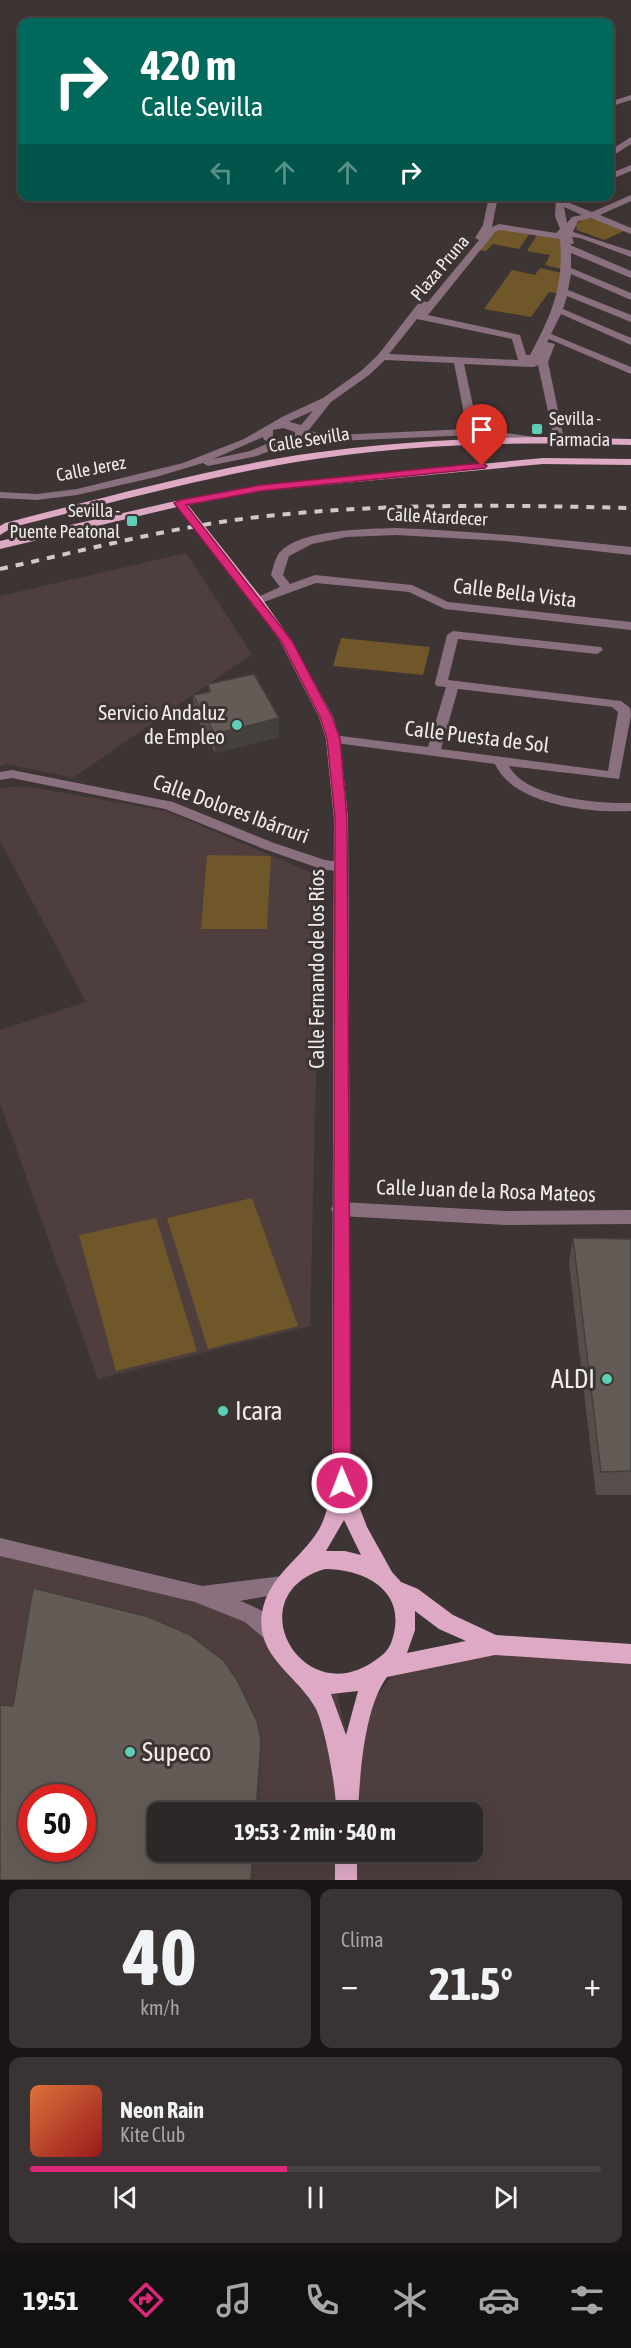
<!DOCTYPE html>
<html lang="es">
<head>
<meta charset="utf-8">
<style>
  body { margin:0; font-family:"Asap Condensed",sans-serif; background:#3a3333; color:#f1f3f6; height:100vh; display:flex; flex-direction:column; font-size:22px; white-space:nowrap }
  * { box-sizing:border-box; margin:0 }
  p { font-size:20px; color:#a7a5a7 }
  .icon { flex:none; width:33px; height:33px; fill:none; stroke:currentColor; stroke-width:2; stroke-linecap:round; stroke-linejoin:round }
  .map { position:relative; height:1880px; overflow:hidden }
  .drawer { display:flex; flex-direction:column; gap:9px; padding:9px; background:#191515; flex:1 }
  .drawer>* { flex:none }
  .hud { position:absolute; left:18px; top:18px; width:596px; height:183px; border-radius:12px; box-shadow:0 6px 24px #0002,0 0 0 2px #494444; background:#00695c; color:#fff; overflow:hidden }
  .speed { position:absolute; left:18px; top:1784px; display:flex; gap:12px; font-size:30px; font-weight:700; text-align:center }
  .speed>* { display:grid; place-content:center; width:78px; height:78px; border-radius:50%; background:#2e2727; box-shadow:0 6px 24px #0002,0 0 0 2px #494444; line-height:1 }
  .speed .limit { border:9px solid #d22; background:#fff; color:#111 }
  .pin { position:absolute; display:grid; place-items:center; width:51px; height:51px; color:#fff; margin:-62px -26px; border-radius:50% 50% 50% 0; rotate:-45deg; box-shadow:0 0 6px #0007 }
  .pin .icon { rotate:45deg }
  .me { position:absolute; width:66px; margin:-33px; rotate:359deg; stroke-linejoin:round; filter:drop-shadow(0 0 4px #0008) }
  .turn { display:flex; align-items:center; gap:21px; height:126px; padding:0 24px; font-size:27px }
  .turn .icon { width:78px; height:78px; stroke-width:2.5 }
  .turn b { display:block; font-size:42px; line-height:51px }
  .lanes { display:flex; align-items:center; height:57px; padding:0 24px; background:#0003; justify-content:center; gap:30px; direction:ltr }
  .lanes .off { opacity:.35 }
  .big { font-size:45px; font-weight:700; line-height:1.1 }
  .drawer .card { flex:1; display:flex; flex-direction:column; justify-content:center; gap:9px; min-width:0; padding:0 21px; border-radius:12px; background:#3a3333 }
  .drawer .dial { align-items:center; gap:0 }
  .dial b { font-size:78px; line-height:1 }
  .song { display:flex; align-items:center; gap:18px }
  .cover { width:72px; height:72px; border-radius:9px; background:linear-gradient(135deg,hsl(20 70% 55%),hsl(0 70% 35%)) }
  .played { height:6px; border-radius:3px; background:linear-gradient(90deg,#db2777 45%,#494444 45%) }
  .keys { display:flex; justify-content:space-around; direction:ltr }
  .heat { display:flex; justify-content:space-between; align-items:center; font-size:33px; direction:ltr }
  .drawer .tiles { flex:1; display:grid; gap:9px; grid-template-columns:1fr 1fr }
  .card:last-child { grid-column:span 2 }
  .trip { position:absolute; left:147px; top:1802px; width:336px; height:60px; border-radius:12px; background:#2e2727; box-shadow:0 6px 24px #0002,0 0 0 2px #494444; font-weight:700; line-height:60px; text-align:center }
  .tab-bar { display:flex; height:96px; justify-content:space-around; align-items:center; background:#121010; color:#a7a5a7 }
  .tab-bar .icon { width:42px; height:42px }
  .tab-bar .selected { color:#db2777 }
  .tab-bar b { font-size:27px; color:#f1f3f6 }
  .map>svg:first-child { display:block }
  .built { fill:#4e3e3e; fill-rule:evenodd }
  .green { fill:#6f5729 }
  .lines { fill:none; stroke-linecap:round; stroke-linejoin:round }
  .minor { fill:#8a707e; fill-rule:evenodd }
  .major { fill:#dda9c5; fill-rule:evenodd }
  .rail { stroke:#d0c9c9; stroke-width:4; stroke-dasharray:8 8; stroke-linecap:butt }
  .wall { fill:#554e4a }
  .shaded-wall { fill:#45403c }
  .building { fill:#635b56; stroke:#45403c; stroke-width:1.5; fill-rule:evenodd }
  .route { fill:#db2777; stroke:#8e194d; stroke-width:1.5 }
  .poi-dot { fill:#5eceb7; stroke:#3d3434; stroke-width:2 }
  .labels { text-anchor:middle; stroke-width:6; stroke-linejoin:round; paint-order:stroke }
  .far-street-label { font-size:18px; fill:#f1ebeb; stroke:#3d3434 }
  .far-poi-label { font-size:18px; fill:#f1ebeb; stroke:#3d3434; text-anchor:start }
  .street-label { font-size:21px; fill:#f1ebeb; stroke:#3d3434 }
  .poi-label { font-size:21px; fill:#f1ebeb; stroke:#3d3434; text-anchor:end }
  .near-poi-label { font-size:26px; fill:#f1ebeb; stroke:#3d3434; text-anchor:start }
</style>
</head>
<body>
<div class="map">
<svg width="631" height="1880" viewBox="0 0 631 1880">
  <rect width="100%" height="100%" fill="#3d3434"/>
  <path class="built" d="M186,553l66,101 -179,124 -67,-14 -6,2v-170z
    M25,786l141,25 142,60 8,6 3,74 -9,375 -212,53 -98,-276v-73l86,-28 -86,-161v-53z
    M0,1540l235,53 102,101 10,41 47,-62 70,-33 167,10v230h-631zM32,1797h50v51h-50zM158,1812h314v39h-314z"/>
  <path class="green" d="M585,218l11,1 28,12 -20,9 -27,-10 -1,-6z
    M500,229l30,4 -11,16 -26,-5 -7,7 -7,-1 17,-20z
    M538,233l26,6 1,31 -20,-5 5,-10 -23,-4z
    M540,268l26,6 -3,20 -14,-2 -18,25 -47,-8 28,-39 23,5z
    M341,638l89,9 -7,28 -90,-9z
    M207,855l64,1 -4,73h-66z
    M252,1198l46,128 -90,23 -41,-131z
    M156,1218l41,133 -81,20 -37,-136z"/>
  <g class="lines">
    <path class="minor" d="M631,95v5l-22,7v-5z
      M631,137v7l-22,14v-7z
      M631,165v6l-22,9v-6z
      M631,195v6l-31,14 31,13v6l-40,-16 -13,3 -5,11 58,19v6l-51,-19 -8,-1 2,6 -4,2 61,26v7l-60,-25v15l60,25v7l-60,-26 -3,16 63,25v7l-64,-26 -4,13 68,29v7l-70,-31 -10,20 80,33v7l-82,-35 -2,3 8,2 -7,18 16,77 -1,2h-8l-1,-2 -16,-74 -4,2 -70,-3 14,65 57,8 6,3 -2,2 -66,-7 -137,6 -31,-3 -2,3 -19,4 -27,11 -49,10 -5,-3 -47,14 -79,18 -40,5 -37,-2v-6l37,2 40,-5 106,-26 61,-24 38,-22 41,-19 38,-27 17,-16 42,-54 8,1 51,-62 -4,-2 8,-13 6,-29h9l-6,31 7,-3 57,9 4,-4 -5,-13 1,-16h6l30,12zM564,207l18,8 -10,2 -5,6zM500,230l60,9c4,47 -8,75 -30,116h-4l-6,-20 -92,-20 67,-83zM417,319l95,20 6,21 -129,-6zM385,360l69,3 13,66 -131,6 -28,-4 23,-29 38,-27zM313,411l-12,14 -11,-3v-1zM283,428l12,4v4l-14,3 -8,-3v-6zM263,437l1,3 7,2 -21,9 -37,8z
      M396,528c79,3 157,11 235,19v8l-126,-14 -109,-6 -49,2 -35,7 -23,12 -6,19 7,9 25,-9 97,10 36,17 183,20v8l-186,-21 -36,-17 -93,-9 -55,20 -4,1 -6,-4 29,-13 -9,-12c2,-7 4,-16 8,-22 21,-24 87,-24 117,-25z
      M453,631l148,16 2,3 -6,4 -139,-15 -10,41 173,21 9,7 1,7 -12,64 -110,-13c16,32 91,38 122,37v8c-40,2 -118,-6 -136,-47l-167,-22 -2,-3 2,-3 5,-1 95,12 18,-60 -10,-1 -1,-3 12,-48zM458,689l154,18 6,5 -10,59 -167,-22z
      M12,770l161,32 101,41 51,17 21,3 2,3 -7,5 -17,-1 -60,-21 -99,-40 -153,-31 -12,2v-8z
      M340,1202l166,9 125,-1v14l-125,1 -166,-9 -6,-2 -3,-5 3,-5z
      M0,1538l202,48 81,-10 7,2 3,7 -3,7 -50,9c16,6 35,14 42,31l-3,7 -7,3 -7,-3 -20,-17 -50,-20 -195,-46z"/>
    <path class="major" d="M547,437l84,2v6c-112,-4 -224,-1 -335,17 -95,16 -189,42 -283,65l-13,8v-9l5,-3c97,-25 194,-52 293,-68 82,-12 166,-17 249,-18z
      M543,458l88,1v6l-88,-1 -282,27 -73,14 73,92 31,44 41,76 7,22 8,80 3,666 16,42 25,45 9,10 17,7 35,26 43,20 135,9v20l-136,-9 -108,22c-23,31 -27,97 -29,135h-22c1,-20 -11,-85 -20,-103 -17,-33 -61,-52 -54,-96 6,-37 38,-53 56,-82 9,-15 11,-31 14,-48l2,-664 -8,-80 -7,-22 -39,-76 -27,-38 -76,-96 -177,42v-8l180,-41 81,-15zM344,1520l17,35 -16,-4h-19zM325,1569c37,0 79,19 69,64 -2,9 -5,17 -13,23 -76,63 -147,-61 -56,-87zM415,1611l24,18 27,12 -59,12 8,-23zM358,1691l-12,44 -15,-41z
      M335,1851h22v29h-22z"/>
    <path class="rail" d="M0,569c86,-19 171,-42 258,-52 124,-14 249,-12 373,-9"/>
  </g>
  <path class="wall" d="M208,684l71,34v19l-64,16 -21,-39 -1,-19 16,-2z
    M573,1238l58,1v256h-35l-27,-232z"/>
  <path class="shaded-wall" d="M279,718v19l-64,16v-19z
    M261,1740l1,22 -3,50h-3z
    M253,1851h3l-2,29h-3z"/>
  <path class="building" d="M254,674l25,44 -64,16 -22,-39 17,-3 -2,-8z
    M573,1238l58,1v232l-30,1z
    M33,1588l116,29 41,18 34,26 13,19 20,41 4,19 -5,72h-98v39h95l-2,29h-251v-175l13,1zM32,1797h50v51h-50z"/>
  <path class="route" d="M482,463l5,3 -2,2 -224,23 -75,14 106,136 40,76 8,22 7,80 4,664 -3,5 -6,2 -6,-2 -3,-5 2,-664 -8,-80 -7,-22 -39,-76 -107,-138 6,-3 81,-15z"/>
  <g class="poi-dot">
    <rect x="531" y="423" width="12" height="12" rx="3"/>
    <rect x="126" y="515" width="12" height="12" rx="3"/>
    <circle cx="237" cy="725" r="6"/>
    <circle cx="607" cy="1379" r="6"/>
    <circle cx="223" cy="1411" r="6"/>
    <circle cx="130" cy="1752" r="6"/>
  </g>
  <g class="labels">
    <g class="far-street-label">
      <text transform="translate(440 268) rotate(-50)" y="6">Plaza Pruna</text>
      <text transform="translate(309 440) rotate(-9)" y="6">Calle Sevilla</text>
      <text transform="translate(91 469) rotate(-11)" y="6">Calle Jerez</text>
      <text transform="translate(437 517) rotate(3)" y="6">Calle Atardecer</text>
    </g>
    <g class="far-poi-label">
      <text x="549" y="425">Sevilla -<tspan x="549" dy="21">Farmacia</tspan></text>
      <text x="120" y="517" text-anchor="end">Sevilla -<tspan x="120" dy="21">Puente Peatonal</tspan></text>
    </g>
    <g class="street-label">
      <text transform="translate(515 593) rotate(7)" y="7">Calle Bella Vista</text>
      <text transform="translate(477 737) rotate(7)" y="7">Calle Puesta de Sol</text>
      <text transform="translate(231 809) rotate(20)" y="7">Calle Dolores Ibárruri</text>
      <text transform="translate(317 969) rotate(-90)" y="7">Calle Fernando de los Ríos</text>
      <text transform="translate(486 1191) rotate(2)" y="7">Calle Juan de la Rosa Mateos</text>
    </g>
    <g class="poi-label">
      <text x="225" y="720">Servicio Andaluz<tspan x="225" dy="24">de Empleo</tspan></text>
    </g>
    <g class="near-poi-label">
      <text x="595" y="1388" text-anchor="end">ALDI</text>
      <text x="235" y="1420">Icara</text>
      <text x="142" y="1761">Supeco</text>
    </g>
  </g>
</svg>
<div class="speed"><div class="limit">50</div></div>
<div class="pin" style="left:482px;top:466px;background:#d93025"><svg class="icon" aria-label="arrive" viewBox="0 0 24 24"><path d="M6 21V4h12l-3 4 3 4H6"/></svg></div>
<svg class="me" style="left:342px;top:1483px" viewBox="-20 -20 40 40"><circle r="17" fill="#db2777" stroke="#fff" stroke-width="3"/><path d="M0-11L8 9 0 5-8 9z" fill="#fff"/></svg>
<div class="trip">19:53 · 2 min · 540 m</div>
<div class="hud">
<div class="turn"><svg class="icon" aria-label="right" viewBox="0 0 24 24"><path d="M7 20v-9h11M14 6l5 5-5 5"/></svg><div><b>420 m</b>Calle Sevilla</div></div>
<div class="lanes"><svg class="icon off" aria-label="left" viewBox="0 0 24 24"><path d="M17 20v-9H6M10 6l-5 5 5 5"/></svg><svg class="icon off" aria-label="ahead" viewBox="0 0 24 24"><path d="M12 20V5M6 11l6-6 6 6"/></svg><svg class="icon off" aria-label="ahead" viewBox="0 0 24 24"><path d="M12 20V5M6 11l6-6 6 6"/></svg><svg class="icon" aria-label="right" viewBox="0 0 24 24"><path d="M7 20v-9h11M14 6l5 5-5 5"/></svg></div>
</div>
</div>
<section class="drawer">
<div class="tiles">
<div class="card dial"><b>40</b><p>km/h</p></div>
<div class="card"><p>Clima</p>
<div class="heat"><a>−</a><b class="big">21.5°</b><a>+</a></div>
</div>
<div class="card">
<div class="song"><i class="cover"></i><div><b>Neon Rain</b><p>Kite Club</p></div></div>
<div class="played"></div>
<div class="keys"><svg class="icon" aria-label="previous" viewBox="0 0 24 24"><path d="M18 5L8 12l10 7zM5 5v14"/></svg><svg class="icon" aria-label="pause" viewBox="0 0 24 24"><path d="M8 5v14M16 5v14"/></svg><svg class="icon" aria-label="next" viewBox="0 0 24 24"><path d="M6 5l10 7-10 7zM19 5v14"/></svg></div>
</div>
</div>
</section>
<nav class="tab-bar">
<b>19:51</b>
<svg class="icon selected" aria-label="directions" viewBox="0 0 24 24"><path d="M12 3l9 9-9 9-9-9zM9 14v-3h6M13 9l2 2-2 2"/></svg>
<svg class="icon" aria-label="music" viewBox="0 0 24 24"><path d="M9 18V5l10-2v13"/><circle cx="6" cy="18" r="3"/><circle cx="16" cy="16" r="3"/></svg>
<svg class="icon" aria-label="phone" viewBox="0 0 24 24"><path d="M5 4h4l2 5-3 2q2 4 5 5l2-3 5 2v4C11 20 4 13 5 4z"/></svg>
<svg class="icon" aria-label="climate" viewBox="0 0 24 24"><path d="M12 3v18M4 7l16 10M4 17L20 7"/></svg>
<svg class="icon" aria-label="car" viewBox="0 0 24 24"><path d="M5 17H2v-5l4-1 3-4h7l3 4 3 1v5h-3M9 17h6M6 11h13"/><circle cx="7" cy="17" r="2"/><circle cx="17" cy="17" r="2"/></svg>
<svg class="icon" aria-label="filters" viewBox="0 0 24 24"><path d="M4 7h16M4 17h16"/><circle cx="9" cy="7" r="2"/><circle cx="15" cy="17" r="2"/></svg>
</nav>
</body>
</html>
